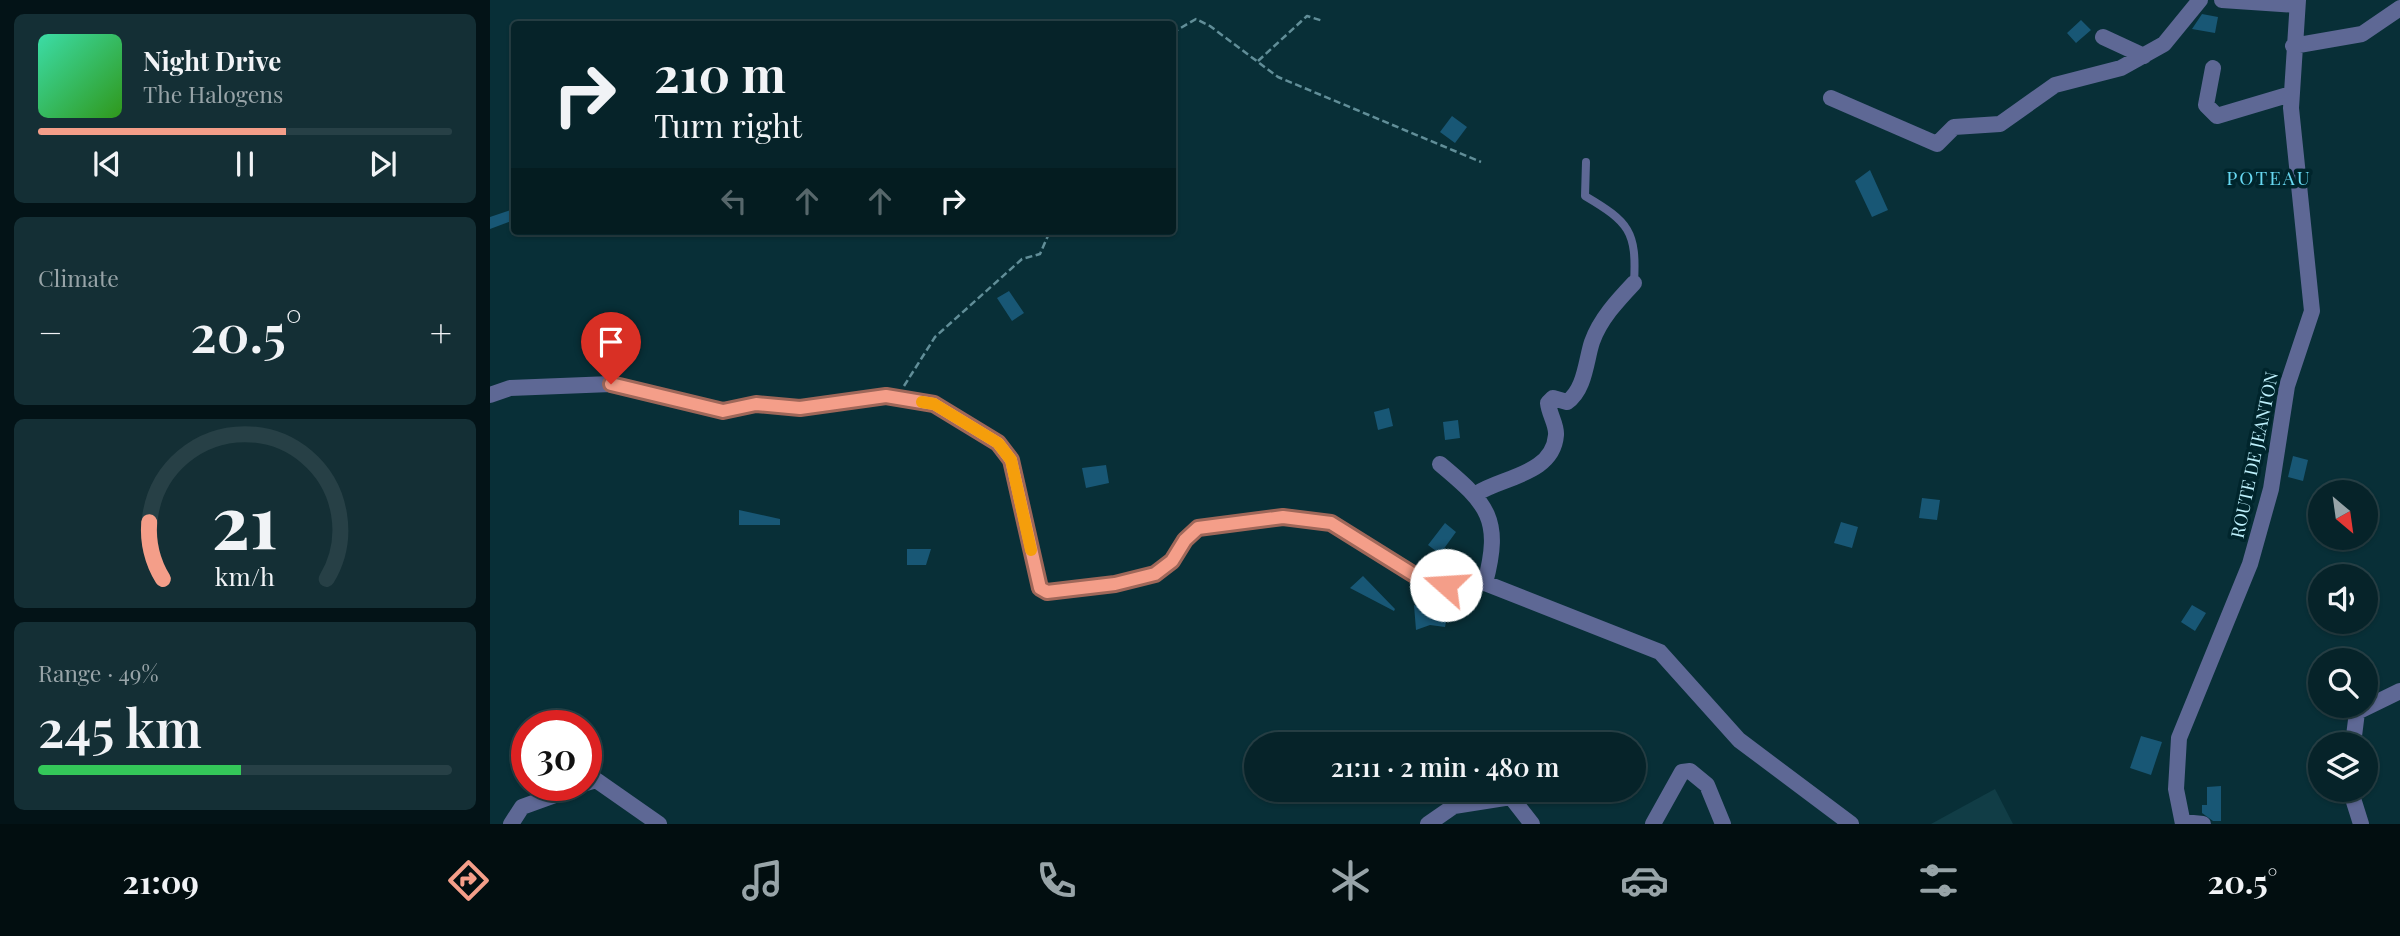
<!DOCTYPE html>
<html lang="en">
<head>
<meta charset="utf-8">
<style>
  body { margin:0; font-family:"Playfair Display",serif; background:#142f35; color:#f1f3f6; height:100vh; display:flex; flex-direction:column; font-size:26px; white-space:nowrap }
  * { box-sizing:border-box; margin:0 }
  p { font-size:23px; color:#98a4a8 }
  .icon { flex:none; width:38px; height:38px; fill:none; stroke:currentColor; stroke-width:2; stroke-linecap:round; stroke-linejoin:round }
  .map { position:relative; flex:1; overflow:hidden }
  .panel { display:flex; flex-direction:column; gap:14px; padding:14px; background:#031317; width:490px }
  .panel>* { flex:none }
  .guide { position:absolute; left:21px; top:21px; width:665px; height:214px; border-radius:7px; box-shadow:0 2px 5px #0004,0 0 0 2px #274046; background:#062329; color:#f1f3f6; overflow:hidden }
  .needle { width:46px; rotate:151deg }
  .tools { position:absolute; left:1818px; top:480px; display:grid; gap:14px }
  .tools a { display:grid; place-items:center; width:70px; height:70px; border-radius:50%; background:#062329; box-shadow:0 2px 5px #0004,0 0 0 2px #274046; font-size:35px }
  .speed { position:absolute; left:21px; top:710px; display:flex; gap:14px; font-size:35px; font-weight:700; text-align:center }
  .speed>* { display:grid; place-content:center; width:91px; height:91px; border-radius:50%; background:#062329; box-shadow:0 2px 5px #0004,0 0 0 2px #274046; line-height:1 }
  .speed .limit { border:10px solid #d22; background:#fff; color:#111 }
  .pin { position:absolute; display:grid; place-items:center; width:60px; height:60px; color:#fff; margin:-72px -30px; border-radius:50% 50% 50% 0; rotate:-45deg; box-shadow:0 0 7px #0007 }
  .pin .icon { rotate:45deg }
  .me { position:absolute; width:77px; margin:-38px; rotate:289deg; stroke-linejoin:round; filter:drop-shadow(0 0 5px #0008) }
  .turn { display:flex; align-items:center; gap:24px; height:147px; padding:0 28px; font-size:32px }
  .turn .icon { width:91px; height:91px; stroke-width:2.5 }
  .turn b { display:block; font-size:49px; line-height:60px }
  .lanes { display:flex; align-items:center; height:66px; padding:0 28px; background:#0003; justify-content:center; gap:35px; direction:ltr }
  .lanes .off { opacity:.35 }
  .big { font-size:52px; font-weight:600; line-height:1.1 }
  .panel .widget { flex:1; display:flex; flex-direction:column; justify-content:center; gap:10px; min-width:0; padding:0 24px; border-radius:10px; background:#142f35 }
  .panel .dial { align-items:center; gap:0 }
  .dial svg { height:182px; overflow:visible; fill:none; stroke:#274046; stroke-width:7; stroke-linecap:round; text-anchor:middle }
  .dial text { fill:#f1f3f6; stroke:none }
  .song { display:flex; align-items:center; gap:21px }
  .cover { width:84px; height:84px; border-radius:10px; background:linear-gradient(135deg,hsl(160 70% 55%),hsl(110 70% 35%)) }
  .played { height:7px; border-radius:4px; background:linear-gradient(90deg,#f49e89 60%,#274046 60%) }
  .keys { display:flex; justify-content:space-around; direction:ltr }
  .heat { display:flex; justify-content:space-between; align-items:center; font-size:38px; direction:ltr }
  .charge { height:10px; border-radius:5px; background:linear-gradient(90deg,#34c759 49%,#274046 0) }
  .trip { position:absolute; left:754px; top:732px; width:402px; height:70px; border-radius:35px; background:#062329; box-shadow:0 2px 5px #0004,0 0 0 2px #274046; font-weight:600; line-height:70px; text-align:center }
  .dock { display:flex; height:112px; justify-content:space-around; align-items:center; background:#020e10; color:#98a4a8 }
  .dock .icon { width:49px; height:49px }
  .dock .on { color:#f49e89 }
  .dock b { font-size:32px; color:#f1f3f6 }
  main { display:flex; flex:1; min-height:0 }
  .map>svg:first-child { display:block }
  .built { fill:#113d46 }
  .building { fill:#185775 }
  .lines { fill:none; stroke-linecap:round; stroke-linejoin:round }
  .path { stroke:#618e98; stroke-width:2.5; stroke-dasharray:7 3.5; stroke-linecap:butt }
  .service { stroke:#5e6895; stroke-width:8 }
  .minor { stroke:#5e6895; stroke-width:16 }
  .route-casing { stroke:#9f6759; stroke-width:18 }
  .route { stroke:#f49e89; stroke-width:12 }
  .slow { stroke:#f59e0b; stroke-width:12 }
  .labels { text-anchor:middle; stroke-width:7; stroke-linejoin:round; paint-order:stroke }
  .street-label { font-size:18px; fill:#bef1fd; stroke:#00252c }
  .neighbourhood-label { font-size:19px; letter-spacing:2px; fill:#67d9f2; stroke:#00252c }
</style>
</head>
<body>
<main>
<section class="panel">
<div class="widget">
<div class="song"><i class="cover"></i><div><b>Night Drive</b><p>The Halogens</p></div></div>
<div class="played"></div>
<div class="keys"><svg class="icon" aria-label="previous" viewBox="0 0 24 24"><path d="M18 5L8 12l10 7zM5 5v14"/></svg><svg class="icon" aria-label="pause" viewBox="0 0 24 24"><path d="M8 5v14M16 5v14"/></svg><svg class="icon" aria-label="next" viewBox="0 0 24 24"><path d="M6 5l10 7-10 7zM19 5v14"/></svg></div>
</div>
<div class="widget"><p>Climate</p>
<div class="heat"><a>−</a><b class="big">20.5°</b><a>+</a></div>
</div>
<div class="widget dial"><svg viewBox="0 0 100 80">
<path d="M14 69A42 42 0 1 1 86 69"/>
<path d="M14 69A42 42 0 0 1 8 44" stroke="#f49e89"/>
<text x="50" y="56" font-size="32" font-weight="700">21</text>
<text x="50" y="72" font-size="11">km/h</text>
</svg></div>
<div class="widget"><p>Range · 49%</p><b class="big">245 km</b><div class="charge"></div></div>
</section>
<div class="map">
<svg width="1910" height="824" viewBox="0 0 1910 824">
  <rect width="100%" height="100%" fill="#082f37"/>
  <path class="built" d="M1505,789l18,35h-82z"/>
  <path class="building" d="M1712,14l16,3 -3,16 -23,-4z
    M1591,20l10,10 -15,13 -9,-10z
    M962,116l15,11 -12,16 -15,-11z
    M1380,170l18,40 -16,7 -17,-36z
    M24,209v11l-24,9v-12z
    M519,291l15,22 -12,8 -15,-23z
    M899,408l4,18 -15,4 -4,-18z
    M968,420l2,18 -15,2 -2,-18z
    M1803,456l15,4 -5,21 -15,-4z
    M616,465l3,18 -23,5 -4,-20z
    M1432,498l18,2 -3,20 -18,-2z
    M249,510l41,9v6h-41z
    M1351,522l17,5 -6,21 -18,-5z
    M955,523l11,9 -16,22 -12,-9z
    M417,549h24l-5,16h-19z
    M873,576l32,33 -1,2 -44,-23z
    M924,605l34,6 -3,16 -15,-2 -14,5z
    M1702,605l14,8 -11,18 -14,-9z
    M1651,736l21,6 -11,33 -21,-7z
    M1731,786v35h-8l-11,-8v-8h5v-18z"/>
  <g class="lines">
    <path class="path" d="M682,33l24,-14 14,7 68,51 203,85
      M768,61l49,-45 16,5
      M414,386l31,-49 87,-78 18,-5 10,-23"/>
    <path class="service" d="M1096,162l-1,34c44,26 52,35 49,87"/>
    <path class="minor" d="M1732,0l75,5
      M1613,37l41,19
      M1803,46l69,-12 38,-26
      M1723,68l-7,37 11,11 74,-22
      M1341,98l106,46 17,-17 46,-3 55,-39 66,-17 43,-24 36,-44
      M0,395l20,-7 101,-4 112,27 33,-7 44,4 86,-12 48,8 64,39 13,17 29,128 7,4 68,-8 40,-10 17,-13 13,-21 13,-12 85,-11 48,6 85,53 30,9 39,-2 175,69 79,88 112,84
      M950,464c48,40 62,55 45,119
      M986,494c25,-17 77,-19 80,-59 1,-10 -7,-21 -8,-32l5,-5 14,4c18,-12 19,-42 25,-60 8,-23 26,-42 42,-59
      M1863,744l4,-32 43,-21
      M96,783l10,-3 63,44
      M1860,789l11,35
      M1693,822l20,2
      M21,824l11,-17 58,-21
      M938,824l26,-18 57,-9 21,27
      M1163,824l29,-52 8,-1 17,14 16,39
      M1693,824l-7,-35 3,-51 71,-174 21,-75 16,-103 25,-75 -21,-203 7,-108"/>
  </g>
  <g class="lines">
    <defs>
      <path id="route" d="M121,384l112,27 33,-7 44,4 86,-12 48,8 64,39 13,17 29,128 7,4 68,-8 40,-10 17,-13 13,-21 13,-12 85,-11 48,6 85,53 30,9"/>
    </defs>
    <use href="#route" class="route-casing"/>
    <use href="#route" class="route"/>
    <path class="slow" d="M432,402l12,2 64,39 13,17 20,90"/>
  </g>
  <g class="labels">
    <g class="street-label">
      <text transform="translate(1765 455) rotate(-78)" y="6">ROUTE DE JEANTON</text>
    </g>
    <g class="neighbourhood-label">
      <text x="1779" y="185">POTEAU</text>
    </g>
  </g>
</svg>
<div class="tools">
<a><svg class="needle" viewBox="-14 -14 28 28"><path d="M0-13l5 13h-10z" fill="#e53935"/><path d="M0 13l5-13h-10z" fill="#98a4a8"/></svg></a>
<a><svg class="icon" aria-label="sound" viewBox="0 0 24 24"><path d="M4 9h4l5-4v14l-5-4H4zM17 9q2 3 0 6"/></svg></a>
<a><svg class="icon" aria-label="search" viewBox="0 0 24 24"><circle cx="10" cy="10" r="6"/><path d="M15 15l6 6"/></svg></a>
<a><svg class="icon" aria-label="layers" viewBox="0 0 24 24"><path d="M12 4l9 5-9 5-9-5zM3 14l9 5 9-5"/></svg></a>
</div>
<div class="speed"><div class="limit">30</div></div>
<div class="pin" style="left:121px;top:384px;background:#d93025"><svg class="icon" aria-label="arrive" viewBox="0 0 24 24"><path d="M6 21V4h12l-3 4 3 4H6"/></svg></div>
<svg class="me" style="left:956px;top:585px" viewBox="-20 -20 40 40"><circle r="19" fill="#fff"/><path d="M0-13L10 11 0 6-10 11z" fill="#f49e89"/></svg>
<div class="trip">21:11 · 2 min · 480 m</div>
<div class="guide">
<div class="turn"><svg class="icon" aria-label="right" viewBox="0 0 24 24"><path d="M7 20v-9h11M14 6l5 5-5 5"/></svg><div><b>210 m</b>Turn right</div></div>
<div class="lanes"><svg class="icon off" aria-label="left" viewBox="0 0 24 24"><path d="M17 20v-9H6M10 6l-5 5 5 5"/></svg><svg class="icon off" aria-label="ahead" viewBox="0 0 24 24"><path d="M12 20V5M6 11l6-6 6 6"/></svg><svg class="icon off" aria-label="ahead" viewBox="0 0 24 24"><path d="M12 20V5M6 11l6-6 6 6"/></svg><svg class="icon" aria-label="right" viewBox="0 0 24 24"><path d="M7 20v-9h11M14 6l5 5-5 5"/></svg></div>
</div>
</div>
</main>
<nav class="dock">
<b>21:09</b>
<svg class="icon on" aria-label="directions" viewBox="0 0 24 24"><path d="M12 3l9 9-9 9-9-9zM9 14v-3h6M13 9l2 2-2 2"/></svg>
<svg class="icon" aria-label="music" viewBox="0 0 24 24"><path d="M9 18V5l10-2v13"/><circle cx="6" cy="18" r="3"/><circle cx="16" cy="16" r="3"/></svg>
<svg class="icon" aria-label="phone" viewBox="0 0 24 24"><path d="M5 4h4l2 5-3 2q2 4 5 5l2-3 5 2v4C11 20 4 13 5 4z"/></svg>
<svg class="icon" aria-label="climate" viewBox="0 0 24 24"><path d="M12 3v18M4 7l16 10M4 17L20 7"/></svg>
<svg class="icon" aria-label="car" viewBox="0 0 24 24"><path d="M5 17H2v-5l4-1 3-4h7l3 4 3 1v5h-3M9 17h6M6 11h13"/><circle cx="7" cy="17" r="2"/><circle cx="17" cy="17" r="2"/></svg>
<svg class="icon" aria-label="filters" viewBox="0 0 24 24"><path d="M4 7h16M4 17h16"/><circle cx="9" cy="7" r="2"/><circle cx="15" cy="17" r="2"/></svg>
<b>20.5°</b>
</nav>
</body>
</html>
